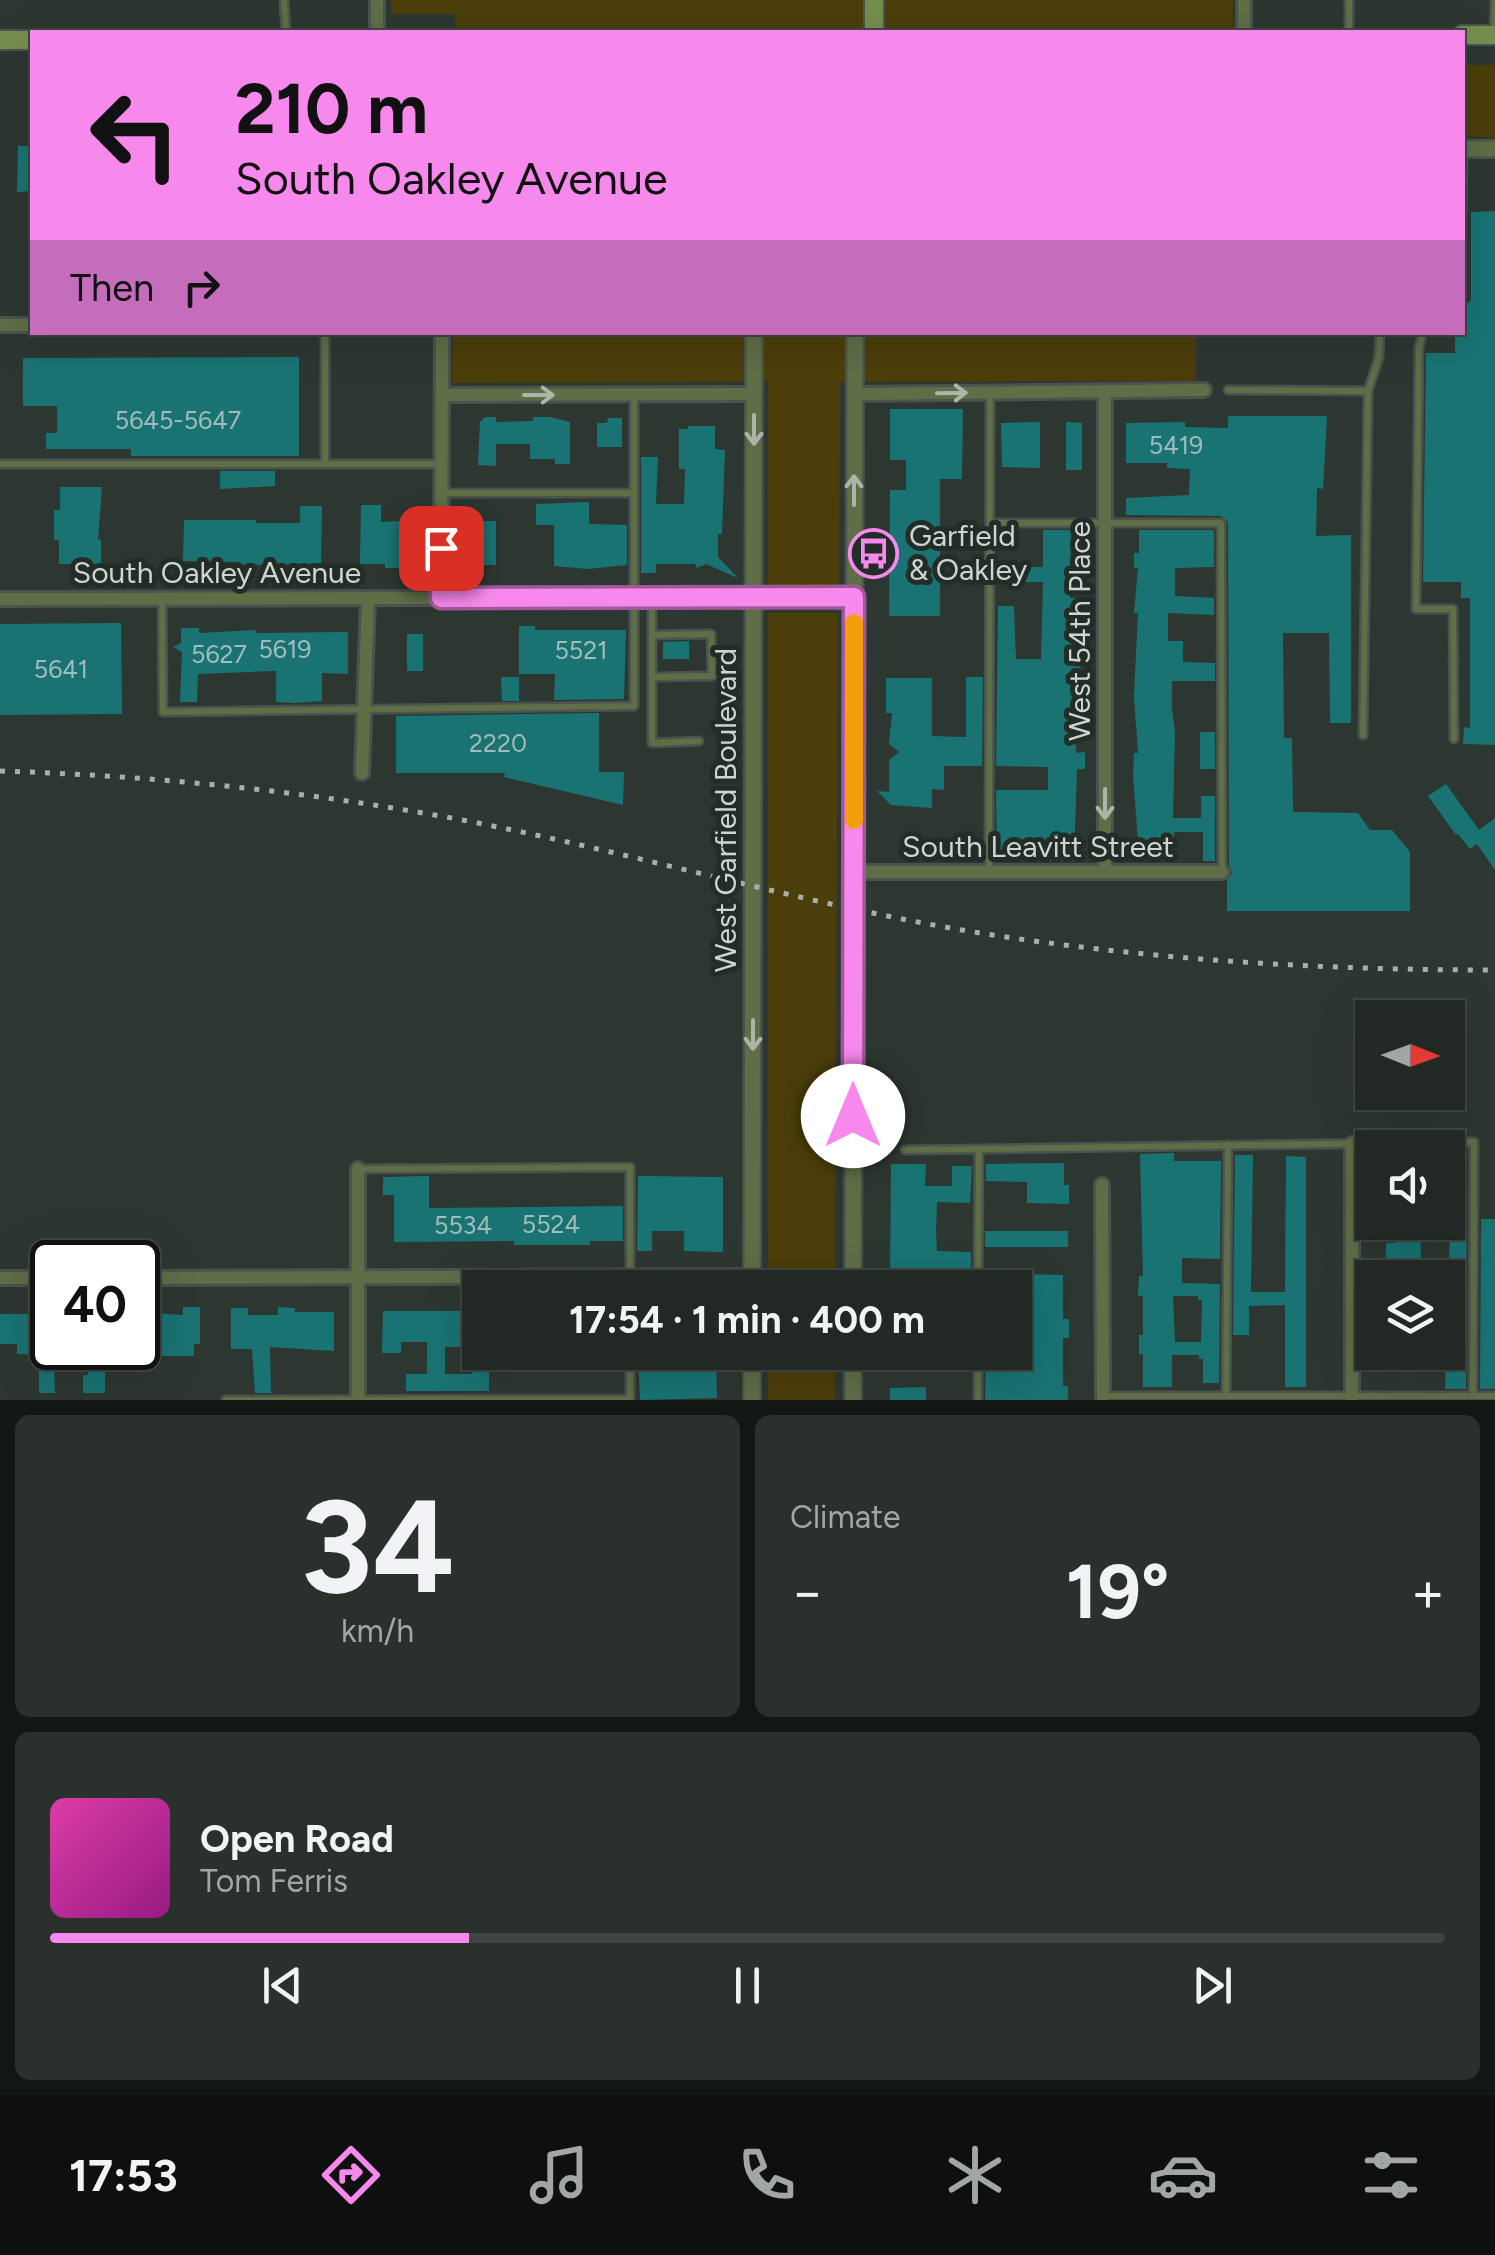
<!DOCTYPE html>
<html lang="en">
<head>
<meta charset="utf-8">
<style>
  body { margin:0; font-family:Figtree,sans-serif; background:#2a312d; color:#f1f3f6; height:100vh; display:flex; flex-direction:column; font-size:38px; white-space:nowrap }
  * { box-sizing:border-box; margin:0 }
  p { font-size:32px; color:#a2a6a7 }
  .icon { flex:none; width:55px; height:55px; fill:none; stroke:currentColor; stroke-width:2; stroke-linecap:round; stroke-linejoin:round }
  .map { position:relative; height:1400px; overflow:hidden }
  .panel { display:flex; flex-direction:column; gap:15px; padding:15px; background:#131714; flex:1 }
  .panel>* { flex:none }
  .guide { position:absolute; left:30px; top:30px; width:1435px; height:305px; border-radius:0px; box-shadow:0 10px 40px #0002,0 0 0 2px #3f4542; background:#f788ec; color:#111; overflow:hidden }
  .needle { width:65px; rotate:91deg }
  .buttons { position:absolute; left:1355px; top:1000px; display:grid; gap:20px }
  .buttons a { display:grid; place-items:center; width:110px; height:110px; border-radius:0px; background:#222925; box-shadow:0 10px 40px #0002,0 0 0 2px #3f4542; font-size:50px }
  .speed { position:absolute; left:30px; top:1240px; display:flex; gap:20px; font-size:50px; font-weight:700; text-align:center }
  .speed>* { display:grid; place-content:center; width:130px; height:130px; border-radius:50%; background:#222925; box-shadow:0 10px 40px #0002,0 0 0 2px #3f4542; line-height:1 }
  .speed .limit { border:5px solid #111; border-radius:15px; background:#fff; color:#111 }
  .pin { position:absolute; display:grid; place-items:center; width:85px; height:85px; color:#fff; margin:-42px; border-radius:20px; box-shadow:0 5px 15px #0006 }
  .me { position:absolute; width:110px; margin:-55px; rotate:0deg; stroke-linejoin:round; filter:drop-shadow(0 0 8px #0008) }
  .turn { display:flex; align-items:center; gap:35px; height:210px; padding:0 40px; font-size:45px }
  .turn .icon { width:130px; height:130px; stroke-width:2.5 }
  .turn b { display:block; font-size:70px; line-height:85px }
  .then { display:flex; align-items:center; height:95px; padding:0 40px; background:#0003; gap:20px; font-size:38px }
  .big { font-size:75px; font-weight:700; line-height:1.1 }
  .panel .tile { flex:1; display:flex; flex-direction:column; justify-content:center; gap:15px; min-width:0; padding:0 35px; border-radius:15px; background:#2a312d }
  .panel .dial { align-items:center; gap:0 }
  .dial b { font-size:130px; line-height:1 }
  .song { display:flex; align-items:center; gap:30px }
  .cover { width:120px; height:120px; border-radius:15px; background:linear-gradient(135deg,hsl(320 70% 55%),hsl(310 70% 35%)) }
  .played { height:10px; border-radius:5px; background:linear-gradient(90deg,#f788ec 30%,#3f4542 30%) }
  .keys { display:flex; justify-content:space-around; direction:ltr }
  .heat { display:flex; justify-content:space-between; align-items:center; font-size:55px; direction:ltr }
  .panel .tiles { flex:1; display:grid; gap:15px; grid-template-columns:1fr 1fr }
  .tile:last-child { grid-column:span 2 }
  .trip { position:absolute; left:462px; top:1270px; width:570px; height:100px; border-radius:0px; background:#222925; box-shadow:0 10px 40px #0002,0 0 0 2px #3f4542; font-weight:700; line-height:100px; text-align:center }
  .menu { display:flex; height:160px; justify-content:space-around; align-items:center; background:#0e100f; color:#a2a6a7 }
  .menu .icon { width:70px; height:70px }
  .menu .current { color:#f788ec }
  .menu b { font-size:45px; color:#f1f3f6 }
  .map>svg:first-child { display:block }
  .green { fill:#4c3e0a }
  .building { fill:#1a7373; fill-rule:evenodd }
  .lines { fill:none; stroke-linecap:round; stroke-linejoin:round }
  .service-casing { stroke:#4a534e; stroke-width:11 }
  .minor-casing { stroke:#4a534e; stroke-width:18 }
  .tertiary-casing { stroke:#4a534e; stroke-width:20 }
  .secondary-casing { stroke:#4a534e; stroke-width:22 }
  .service { stroke:#5e6e47; stroke-width:6 }
  .minor { stroke:#5e6e47; stroke-width:12 }
  .tertiary { stroke:#5e6e47; stroke-width:15 }
  .secondary { stroke:#758e4e; stroke-width:18 }
  .rail { stroke:#a9b0ac; stroke-width:5; stroke-dasharray:5 10; stroke-linecap:butt }
  .oneway { stroke:#acb5a8 }
  .route-casing { stroke:#a15899; stroke-width:25 }
  .route { stroke:#f788ec; stroke-width:18 }
  .slow { stroke:#f59e0b; stroke-width:18 }
  .labels { text-anchor:middle; stroke-width:10; stroke-linejoin:round; paint-order:stroke }
  .number-label { font-size:25px; fill:#a1bcba }
  .poi-label { font-size:30px; fill:#ced4d1; stroke:#232d28; text-anchor:start }
  .street-label { font-size:30px; fill:#ced4d1; stroke:#232d28 }
</style>
</head>
<body>
<div class="map">
<svg width="1495" height="1400" viewBox="0 0 1495 1400">
  <rect width="100%" height="100%" fill="#2d3731"/>
  <path class="green" d="M391,0h842v32h-778v-18h-64z
    M1463,65h32v73l-32,-2z
    M453,333h743v48l-356,1 -1,203h-71v-203l-316,1z
    M768,613h70l-3,674h-67z
    M768,1353h67v47h-67z"/>
  <path class="building" d="M18,146h14v45l-15,1z
    M1495,211v534l-32,-1 1,-17 6,1v-130h-9v-16h-38l3,-229h29v-21h7v-24l9,-8v-88z
    M299,357v99h-168v-7h-85v-16h11v-27h-34v-48z
    M890,409h73l-1,70h-22v137h-51l1,-126h16v-30h-16z
    M1228,416h99l-4,73 -6,-1 -1,48 35,-1v188h-21l-1,-90h-46l1,105h8l1,74 65,1 12,17h22l18,22v59h-183v-31l5,-7 -3,-8 -1,-343 -7,-6 -95,-1v-17l63,-3 1,-26 -23,-1v-5h-41v-40l59,-1v5l43,1z
    M485,417h11v5l37,-1v-4h17l20,5v42h-15v-5h-25v-15h-34v22l-18,-1 2,-43z
    M608,418h14v29h-25v-24h10z
    M1040,422v46l-38,-1 -1,-44z
    M1066,422l16,1v47h-16z
    M688,426h27v23l10,1 -3,84h-4v23l20,21 -32,-14 -9,4 -2,-4h-39v9h-15v-116h17l-2,47h28l1,-35h-6v-40h9z
    M220,471h55v15l-55,3z
    M60,487h42l-4,53 3,-1v25h-42v-24h-5v-30h6z
    M589,502v22l38,1v40l-39,4 -34,-3v-41h-18v-21z
    M361,505h20v17l21,-1v47h-17v-4h-25z
    M300,506h22l-1,58 -81,1v-3l-57,-1 1,-41h72v3h44z
    M480,521h16v44h-16z
    M1043,530h28l-1,68h12l1,39 -3,34 -5,5v40l1,37 9,-1v17h-8l-3,92 -77,-1 -1,-70h52v-23l-52,-1 2,-160h16l2,53h25l2,-77h-22v-15h22z
    M1139,530h75v37l-39,1v28l39,2v17l-46,-2v28h15v21l32,1v18h-43v27l3,24 -2,86h28v-22h14v65h-12v-29h-29v26l-40,1v-17h4l-5,-67 1,-22h4l-4,-57 4,-83h-4l4,-45h-4v-15h5z
    M121,623l1,91 -122,1v-91z
    M519,626h16v4h91l-2,69 -70,1 1,-26h-36z
    M181,628h18v5l57,-3v3l92,-1v42l-26,-1v28l-28,2 -18,-1v-31l-78,3 -1,28h-17l2,-50 -9,-5 8,-4z
    M407,634h16v37h-16z
    M689,641v18h-26v-17z
    M501,677h18v24h-17z
    M966,677h17l-1,89h-38v24l-12,-1v19l-41,-3 -14,-14 12,1v-32l10,-8 -10,-8 3,-31h-6v-35h46v58l34,1z
    M599,713v59h25l-1,33 -119,-28 1,-4h-109v-57z
    M1200,732h15v37h-15z
    M1446,784l33,46 16,-12v52l-18,-26 -7,5 -12,-15 -2,1 -28,-39z
    M1174,1153v8h47l-1,98 -38,-1v25l38,1 -1,99h-16v-24h-4v-4h-27v32h-29v-33h-4v-19h4v-39h-5l1,-20h4l-3,-122zM1173,1296h25v4h4l-1,42h-26z
    M1235,1155h18l-2,137h34l1,-136 20,1v230h-21v-82l-36,1v29h-16z
    M1064,1163v22h5v19l-42,-1v-21l-41,-1v-17z
    M891,1164h35l-1,22h27v-20h20l-2,37 -33,-1 -1,29 1,20 34,1v36h-15v-16h-29v16h-37z
    M1452,1169l15,1 -1,219h-21z
    M429,1176v32l194,-2v35h-33v4h-76v-4l-120,1v-47h-11v-18z
    M638,1176l85,1v75l-39,-1v-20h-32v20h-15z
    M1481,1219h14v170h-15z
    M1395,1224h25l1,34h-6v19h-30l1,-34h10z
    M985,1231h83v16h-83z
    M1021,1274l42,1v44h6v19h-6v48h5v14h-83l1,-48h36v-10h5l-1,-50h-5z
    M183,1307h17v37h-6v12h-39v-10h-17v-34l45,3z
    M278,1307l17,1v4h39v39l-64,-4 1,46h-16l-3,-44h-21v-41h17v7h30z
    M383,1311h97v36h-35v27h27v-22h17v39h-83v-17h21v-32h-26v11h-19z
    M0,1314h52l3,79h-16v-38l-22,-1v-10h-17z
    M89,1348h16v45h-22v-18h5z
    M638,1352h78l1,46 -77,2z
    M1381,1354l31,1v15h-31z
    M926,1387v13h-36v-12z"/>
  <g class="lines">
    <defs>
      <path id="service" d="M284,0l2,32
        M1349,0v32
        M1494,34l1,-34
        M1462,215l1,-65
        M325,332v132
        M1423,332l-4,15 -3,262h37l1,130
        M1228,390l140,1
        M0,464h441
        M442,493h192
        M990,523h231l1,347
        M652,598v145l47,-2
        M162,599l1,113 471,-6v-310
        M652,635l59,-1 1,42 -59,1
        M1363,735l5,-344 11,-34 1,-25
        M989,870l1,-477
        M905,1150l569,-8 -1,254
        M358,1169l272,-2v121
        M978,1288l1,-139
        M630,1352v47
        M1104,1396h391
        M1226,1396l2,-251
        M226,1400l404,-1
        M978,1400v-48"/>
      <path id="minor" d="M377,0v32
        M1244,0v32
        M0,325h32
        M1105,391v480
        M855,394l349,-4
        M442,395l312,-1
        M441,598l1,-266
        M0,599l854,-2
        M362,773l6,-175
        M854,872h368
        M1352,1144v256
        M358,1169v231
        M1102,1185l1,215
        M0,1278h52
        M138,1278l614,-2"/>
      <path id="tertiary" d="M1462,149h33
        M752,1288l2,-956
        M853,1288l2,-956
        M752,1400v-48
        M853,1400v-48"/>
      <path id="secondary" d="M874,0v32
        M1462,35h33
        M0,40h32"/>
    </defs>
    <use href="#service" class="service-casing"/>
    <use href="#minor" class="minor-casing"/>
    <use href="#tertiary" class="tertiary-casing"/>
    <use href="#secondary" class="secondary-casing"/>
    <use href="#service" class="service"/>
    <use href="#minor" class="minor"/>
    <use href="#tertiary" class="tertiary"/>
    <use href="#secondary" class="secondary"/>
    <path class="rail" d="M0,771c162,5 324,22 483,53 166,33 329,82 497,109 171,27 342,37 515,37"/>
  </g>
  <defs><path id="oneway-shaft" d="M-6 0H5M1.5-3L5.5 0L1.5 3" fill="none" stroke-width="1.6" stroke-linecap="round" stroke-linejoin="round" transform="scale(2.5)"/></defs>
  <g class="oneway">
    <use href="#oneway-shaft" transform="translate(952 393) rotate(-1)"/>
    <use href="#oneway-shaft" transform="translate(539 395)"/>
    <use href="#oneway-shaft" transform="translate(754 430) rotate(90)"/>
    <use href="#oneway-shaft" transform="translate(854 490) rotate(-90)"/>
    <use href="#oneway-shaft" transform="translate(1105 804) rotate(90)"/>
    <use href="#oneway-shaft" transform="translate(753 1035) rotate(90)"/>
  </g>
  <g class="lines">
    <defs>
      <path id="route" d="M441,548v50l413,-1 -1,519"/>
    </defs>
    <use href="#route" class="route-casing"/>
    <use href="#route" class="route"/>
    <path class="slow" d="M854,820v-197"/>
  </g>
  <defs>
    <symbol id="bus-ring" viewBox="-11 -11 22 22"><circle r="9.5" fill="#232d28" stroke="#f788ec" stroke-width="1.5"/><path d="M-5-6H5V4H4V6H2V4H-2V6H-4V4H-5ZM-3.5-4V0h7V-4ZM-3.5 1.2v1.5H-2V1.2ZM2 1.2v1.5H3.5V1.2Z" fill="#f788ec"/></symbol>
  </defs>
  <g fill-rule="evenodd">
    <use href="#bus-ring" x="846" y="526" width="55" height="55"/>
  </g>
  <g class="labels">
    <g class="number-label">
      <text x="178" y="429">5645-5647</text>
      <text x="1176" y="454">5419</text>
      <text x="285" y="658">5619</text>
      <text x="581" y="659">5521</text>
      <text x="219" y="663">5627</text>
      <text x="61" y="678">5641</text>
      <text x="498" y="752">2220</text>
      <text x="551" y="1233">5524</text>
      <text x="463" y="1234">5534</text>
    </g>
    <g class="poi-label">
      <text x="909" y="546">Garfield<tspan x="909" dy="34">&amp; Oakley</tspan></text>
    </g>
    <g class="street-label">
      <text x="217" y="583">South Oakley Avenue</text>
      <text transform="translate(1080 631) rotate(-90)" y="10">West 54th Place</text>
      <text transform="translate(726 810) rotate(-90)" y="10">West Garfield Boulevard</text>
      <text x="1038" y="857">South Leavitt Street</text>
    </g>
  </g>
</svg>
<div class="buttons">
<a><svg class="needle" viewBox="-14 -14 28 28"><path d="M0-13l5 13h-10z" fill="#e53935"/><path d="M0 13l5-13h-10z" fill="#a2a6a7"/></svg></a>
<a><svg class="icon" aria-label="sound" viewBox="0 0 24 24"><path d="M4 9h4l5-4v14l-5-4H4zM17 9q2 3 0 6"/></svg></a>
<a><svg class="icon" aria-label="layers" viewBox="0 0 24 24"><path d="M12 4l9 5-9 5-9-5zM3 14l9 5 9-5"/></svg></a>
</div>
<div class="speed"><div class="limit">40</div></div>
<div class="pin" style="left:441px;top:548px;background:#d93025"><svg class="icon" aria-label="arrive" viewBox="0 0 24 24"><path d="M6 21V4h12l-3 4 3 4H6"/></svg></div>
<svg class="me" style="left:853px;top:1116px" viewBox="-20 -20 40 40"><circle r="19" fill="#fff"/><path d="M0-13L10 11 0 6-10 11z" fill="#f788ec"/></svg>
<div class="trip">17:54 · 1 min · 400 m</div>
<div class="guide">
<div class="turn"><svg class="icon" aria-label="left" viewBox="0 0 24 24"><path d="M17 20v-9H6M10 6l-5 5 5 5"/></svg><div><b>210 m</b>South Oakley Avenue</div></div>
<div class="then">Then<svg class="icon" aria-label="right" viewBox="0 0 24 24"><path d="M7 20v-9h11M14 6l5 5-5 5"/></svg></div>
</div>
</div>
<section class="panel">
<div class="tiles">
<div class="tile dial"><b>34</b><p>km/h</p></div>
<div class="tile"><p>Climate</p>
<div class="heat"><a>−</a><b class="big">19°</b><a>+</a></div>
</div>
<div class="tile">
<div class="song"><i class="cover"></i><div><b>Open Road</b><p>Tom Ferris</p></div></div>
<div class="played"></div>
<div class="keys"><svg class="icon" aria-label="previous" viewBox="0 0 24 24"><path d="M18 5L8 12l10 7zM5 5v14"/></svg><svg class="icon" aria-label="pause" viewBox="0 0 24 24"><path d="M8 5v14M16 5v14"/></svg><svg class="icon" aria-label="next" viewBox="0 0 24 24"><path d="M6 5l10 7-10 7zM19 5v14"/></svg></div>
</div>
</div>
</section>
<nav class="menu">
<b>17:53</b>
<svg class="icon current" aria-label="directions" viewBox="0 0 24 24"><path d="M12 3l9 9-9 9-9-9zM9 14v-3h6M13 9l2 2-2 2"/></svg>
<svg class="icon" aria-label="music" viewBox="0 0 24 24"><path d="M9 18V5l10-2v13"/><circle cx="6" cy="18" r="3"/><circle cx="16" cy="16" r="3"/></svg>
<svg class="icon" aria-label="phone" viewBox="0 0 24 24"><path d="M5 4h4l2 5-3 2q2 4 5 5l2-3 5 2v4C11 20 4 13 5 4z"/></svg>
<svg class="icon" aria-label="climate" viewBox="0 0 24 24"><path d="M12 3v18M4 7l16 10M4 17L20 7"/></svg>
<svg class="icon" aria-label="car" viewBox="0 0 24 24"><path d="M5 17H2v-5l4-1 3-4h7l3 4 3 1v5h-3M9 17h6M6 11h13"/><circle cx="7" cy="17" r="2"/><circle cx="17" cy="17" r="2"/></svg>
<svg class="icon" aria-label="filters" viewBox="0 0 24 24"><path d="M4 7h16M4 17h16"/><circle cx="9" cy="7" r="2"/><circle cx="15" cy="17" r="2"/></svg>
</nav>
</body>
</html>
